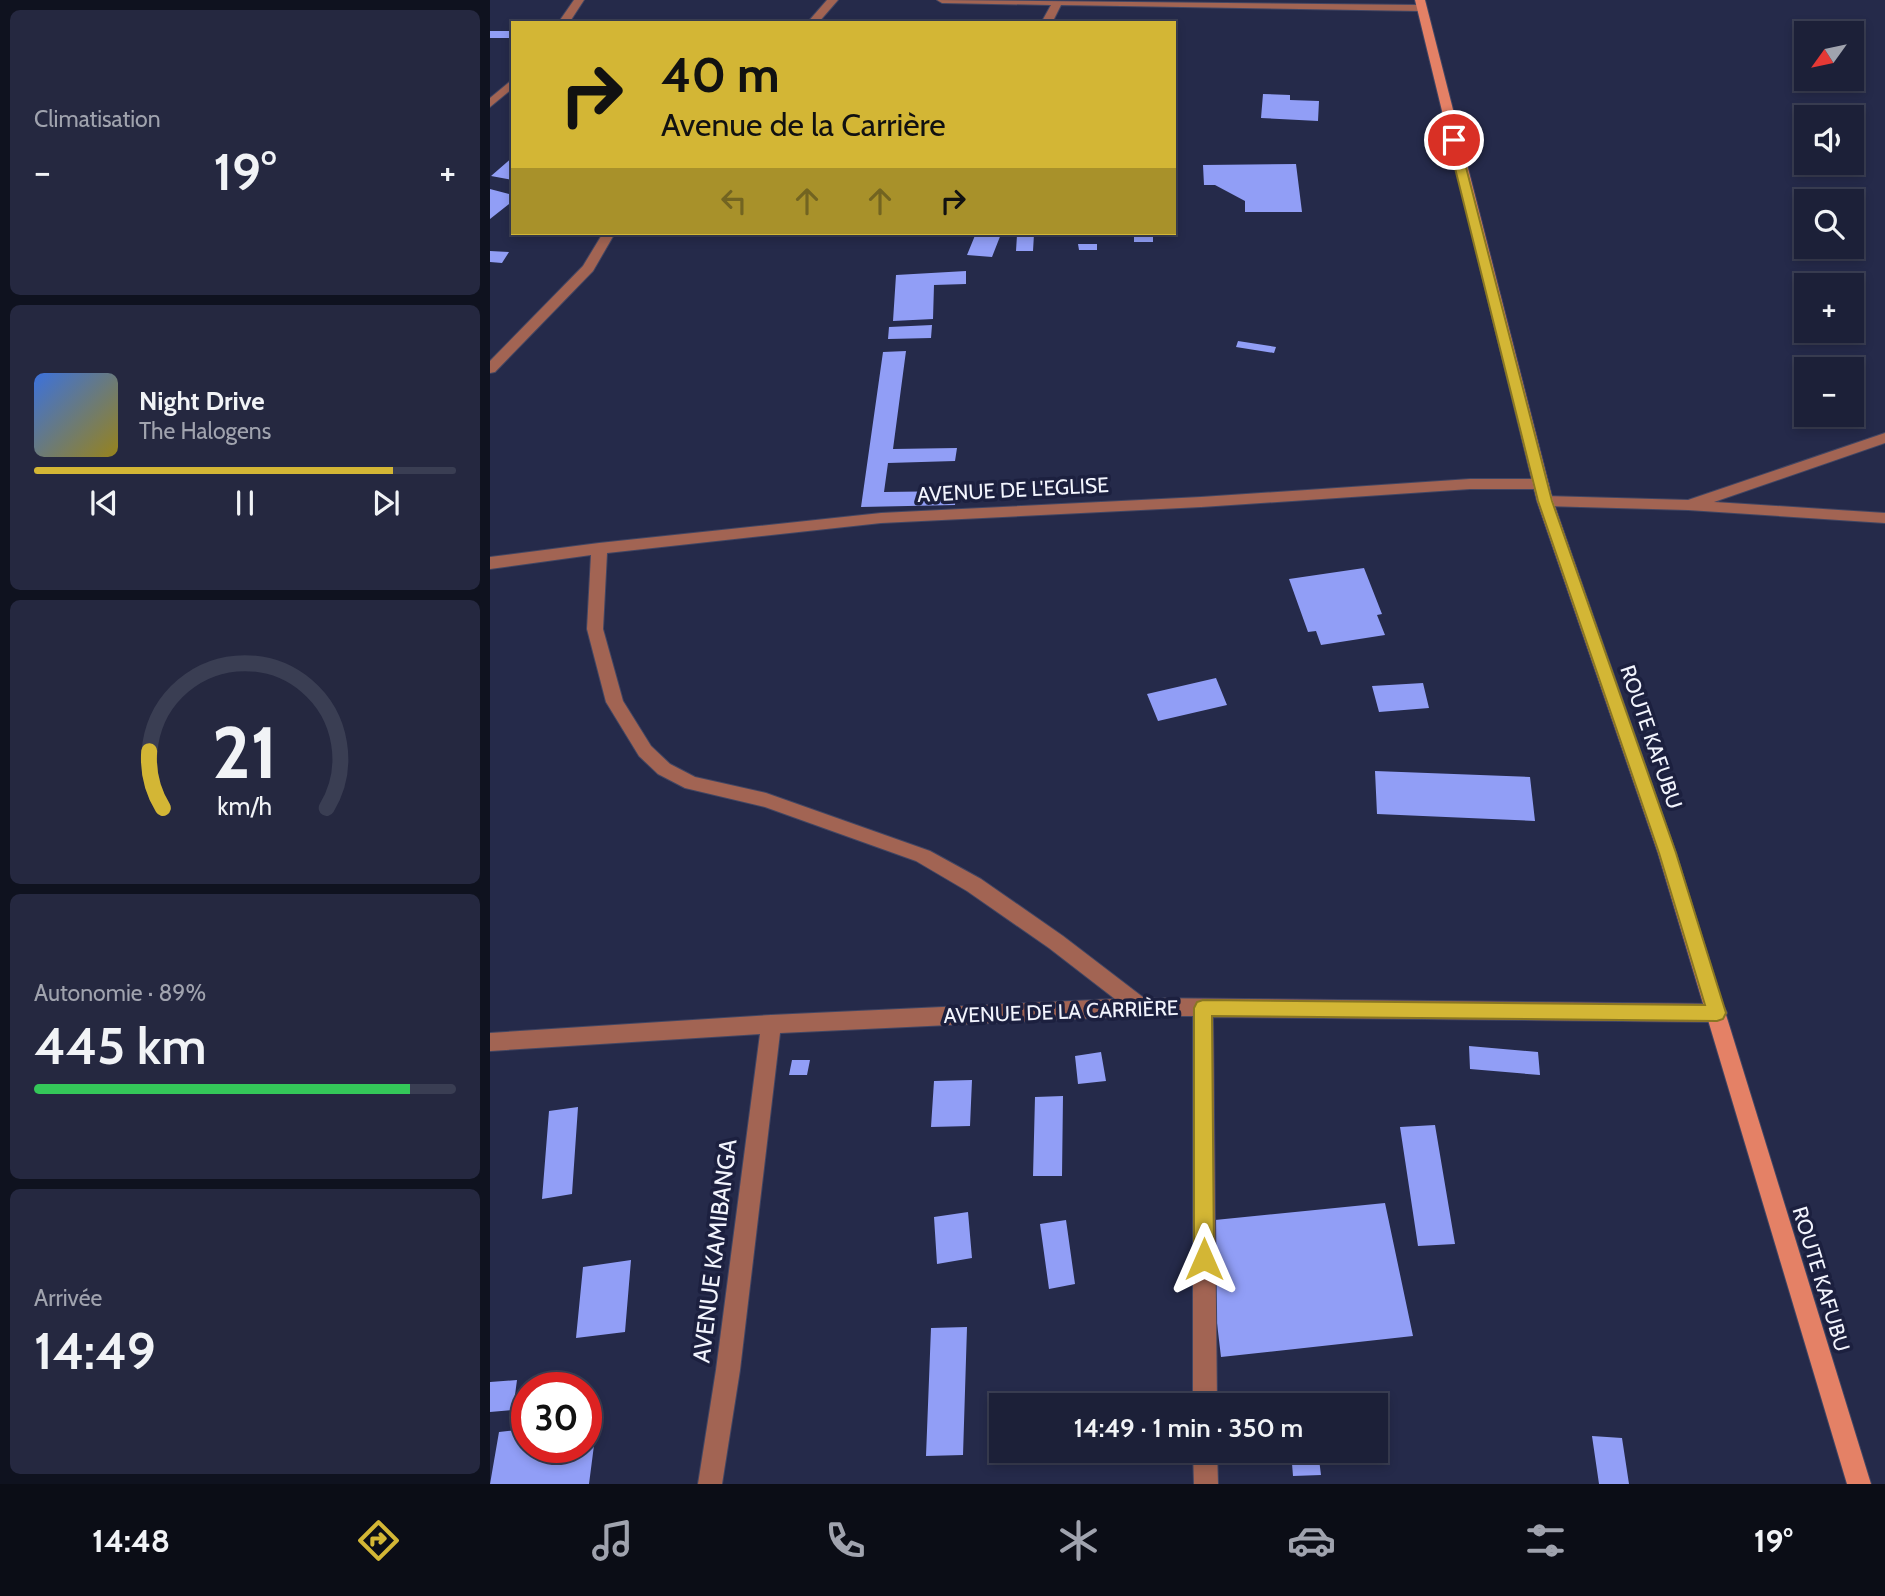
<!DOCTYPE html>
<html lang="fr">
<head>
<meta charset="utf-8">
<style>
  body { margin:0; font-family:Cabin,sans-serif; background:#252840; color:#f1f3f6; height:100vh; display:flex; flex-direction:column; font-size:26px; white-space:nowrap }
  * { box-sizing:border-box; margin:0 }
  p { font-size:23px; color:#a0a3ae }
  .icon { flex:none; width:38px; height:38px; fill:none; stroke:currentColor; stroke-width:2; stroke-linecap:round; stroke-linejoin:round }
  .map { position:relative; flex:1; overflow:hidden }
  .details { display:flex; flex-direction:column; gap:10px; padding:10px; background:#0f121f; width:490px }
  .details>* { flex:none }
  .top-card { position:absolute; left:21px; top:21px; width:665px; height:214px; border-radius:0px; box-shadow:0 4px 10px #0003,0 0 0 2px #3a3e53; background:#d3b635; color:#111; overflow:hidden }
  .needle { width:46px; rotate:237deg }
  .fabs { position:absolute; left:1304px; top:21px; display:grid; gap:14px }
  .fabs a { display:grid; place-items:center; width:70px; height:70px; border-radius:0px; background:#1c2038; box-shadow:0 4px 10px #0003,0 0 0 2px #3a3e53; font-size:35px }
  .speed { position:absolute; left:21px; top:1372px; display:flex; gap:14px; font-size:35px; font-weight:700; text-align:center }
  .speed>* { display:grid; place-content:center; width:91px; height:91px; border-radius:50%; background:#1c2038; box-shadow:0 4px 10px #0003,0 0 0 2px #3a3e53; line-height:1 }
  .speed .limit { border:10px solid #d22; background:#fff; color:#111 }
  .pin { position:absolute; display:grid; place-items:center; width:60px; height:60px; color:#fff; margin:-30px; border:4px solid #fff; border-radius:50%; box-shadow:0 2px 7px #0007 }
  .me { position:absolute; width:77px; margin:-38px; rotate:0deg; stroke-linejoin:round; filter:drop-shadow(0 0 5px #0008) }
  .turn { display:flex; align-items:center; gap:24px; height:147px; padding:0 35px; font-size:32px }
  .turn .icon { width:91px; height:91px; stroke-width:2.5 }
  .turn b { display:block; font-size:49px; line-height:60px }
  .lanes { display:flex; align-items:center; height:66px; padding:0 35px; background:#0003; justify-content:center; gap:35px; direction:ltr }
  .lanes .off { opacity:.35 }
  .big { font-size:52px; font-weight:600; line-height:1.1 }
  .details .card { flex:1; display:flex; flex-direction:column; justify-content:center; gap:10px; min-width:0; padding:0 24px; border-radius:10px; background:#252840 }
  .details .dial { align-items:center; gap:0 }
  .dial svg { height:182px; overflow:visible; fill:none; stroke:#3a3e53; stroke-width:7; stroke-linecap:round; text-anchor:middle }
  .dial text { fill:#f1f3f6; stroke:none }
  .song { display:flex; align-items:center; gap:21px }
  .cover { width:84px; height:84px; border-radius:10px; background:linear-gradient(135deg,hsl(220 70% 55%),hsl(50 70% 35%)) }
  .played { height:7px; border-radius:4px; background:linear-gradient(90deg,#d3b635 85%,#3a3e53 85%) }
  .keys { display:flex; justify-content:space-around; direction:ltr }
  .heat { display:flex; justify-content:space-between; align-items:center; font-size:38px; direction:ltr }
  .charge { height:10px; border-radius:5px; background:linear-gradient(90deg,#34c759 89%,#3a3e53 0) }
  .trip { position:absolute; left:499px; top:1393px; width:399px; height:70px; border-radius:0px; background:#1c2038; box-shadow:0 4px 10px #0003,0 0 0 2px #3a3e53; font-weight:600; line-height:70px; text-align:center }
  .menu { display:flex; height:112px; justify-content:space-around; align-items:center; background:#0b0d16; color:#a0a3ae }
  .menu .icon { width:49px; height:49px }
  .menu .current { color:#d3b635 }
  .menu b { font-size:32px; color:#f1f3f6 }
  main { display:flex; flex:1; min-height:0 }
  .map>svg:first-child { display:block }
  .building { fill:#919ef6 }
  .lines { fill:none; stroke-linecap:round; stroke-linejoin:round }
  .minor-casing { stroke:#424663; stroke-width:2 }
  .secondary-casing { stroke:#424663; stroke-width:2 }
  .minor { fill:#a26453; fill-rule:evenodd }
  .secondary { fill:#e48166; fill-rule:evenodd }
  .route { fill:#d3b635; stroke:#897622; stroke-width:2 }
  .labels { text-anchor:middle; stroke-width:7; stroke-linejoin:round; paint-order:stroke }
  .street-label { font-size:21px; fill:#f2f4fd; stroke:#1c203f }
  .near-street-label { font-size:24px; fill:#f2f4fd; stroke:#1c203f }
</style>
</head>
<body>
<main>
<section class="details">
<div class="card"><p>Climatisation</p>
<div class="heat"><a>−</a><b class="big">19°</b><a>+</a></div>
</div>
<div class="card">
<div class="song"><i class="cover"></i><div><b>Night Drive</b><p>The Halogens</p></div></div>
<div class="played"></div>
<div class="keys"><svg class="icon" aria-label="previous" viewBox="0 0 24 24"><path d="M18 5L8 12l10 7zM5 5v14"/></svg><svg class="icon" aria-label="pause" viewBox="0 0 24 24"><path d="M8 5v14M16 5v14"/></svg><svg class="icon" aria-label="next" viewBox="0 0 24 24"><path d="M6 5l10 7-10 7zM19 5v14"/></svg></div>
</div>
<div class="card dial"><svg viewBox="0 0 100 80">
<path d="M14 69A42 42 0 1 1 86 69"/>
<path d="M14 69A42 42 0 0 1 8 44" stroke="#d3b635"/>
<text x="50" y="56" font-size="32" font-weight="700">21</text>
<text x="50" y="72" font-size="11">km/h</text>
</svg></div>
<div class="card"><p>Autonomie · 89%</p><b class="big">445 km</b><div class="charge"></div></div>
<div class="card"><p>Arrivée</p><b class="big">14:49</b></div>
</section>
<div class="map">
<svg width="1395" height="1484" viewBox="0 0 1395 1484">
  <rect width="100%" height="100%" fill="#252a4a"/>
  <path class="building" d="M0,31h23v4l-2,3h-21z
    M773,94l27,1v5l29,1 -1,20 -57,-3z
    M23,157v23l-22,-4z
    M806,164l6,48h-57v-11l-30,-16h-11l-1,-20z
    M0,189l23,6v6l-23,18z
    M486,233l25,1 -9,23 -25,-2z
    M644,233h19v9h-19z
    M544,234l-1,17h-17l1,-16z
    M588,244h19v6h-18z
    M0,251l19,1 -7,11 -12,-1z
    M476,271v13l-32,1 -1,34 -40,2 3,-46z
    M442,325l-1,13 -43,1 1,-12z
    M748,341l38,6 -2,6 -38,-6z
    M416,351l-13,98 64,-1 -2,13 -67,2 -4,29 72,-1 -1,14 -94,2 22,-155z
    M874,568l18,46 -5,1 8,20 -64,10 -5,-14 -8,1 -19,-53z
    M726,678l11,27 -69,16 -11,-27z
    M933,683l6,25 -50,4 -7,-26z
    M885,771l155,6 5,44 -158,-7z
    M979,1046l69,6 2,23 -70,-6z
    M611,1052l5,29 -28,3 -3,-28z
    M302,1060h18l-3,15h-18z
    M482,1080l-2,46 -39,1 3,-46z
    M573,1096l-1,80h-29l2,-79z
    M88,1107l-6,87 -30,5 7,-88z
    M945,1125l20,119 -37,2 -18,-119z
    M895,1203l28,133 -192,21 -16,-136z
    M478,1212l4,46 -35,6 -3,-47z
    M576,1220l9,64 -26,5 -9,-65z
    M141,1260l-6,72 -49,6 7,-71z
    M477,1327l-4,128 -37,1 5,-128z
    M27,1380l-4,30 -23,2v-30z
    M821,1393l1,12h-26l-1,-10z
    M107,1422l-8,62h-99l9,-52 28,-3v18h59v-24z
    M1102,1436l30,2 7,46h-30z
    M801,1451h27l3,24 -28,1z"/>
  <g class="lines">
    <defs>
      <path id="minor" d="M84,0h10l-15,23h-11z
        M337,0h11l-20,23h-11z
        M447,0l483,5 5,3 -5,3 -359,-6 -9,18h-11l10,-18 -109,-2z
        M23,79v9l-23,19v-9z
        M113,233h12l-22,38 -98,101 -5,1v-12l93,-95z
        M1395,433v10l-171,59 171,11v10l-197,-13 -143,-4 -8,-5 8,-5 143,4z
        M980,479h71l8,5 -8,5h-71l-269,18 -320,16 -274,30 -4,76 20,72 28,45 19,18 25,13 71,16 164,58 51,28 82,57 81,62 573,6 7,3 3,6 -3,6 -7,3 -504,-5 4,388h-24v-389h-53l-360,17 -40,337 -18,114h-24l18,-114 44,-336 -270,17v-18l281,-18 344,-16 -66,-51 -82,-57 -51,-30 -151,-54 -80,-19 -27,-14 -19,-18 -33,-54 -19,-73 4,-74 -101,14v-12l109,-14 282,-30 320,-16z
        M703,1451h24l1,33h-24z"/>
      <path id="secondary" d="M925,0h10l128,501 123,352 195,631h-24l-189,-631 -121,-352z"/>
    </defs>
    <use href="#minor" class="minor-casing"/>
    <use href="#secondary" class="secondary-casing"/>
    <use href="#minor" class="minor"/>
    <use href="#secondary" class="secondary"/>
  </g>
  <path class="route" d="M964,137l5,3 93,361 124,352 50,160 -3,6 -6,2 -505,-5 2,243 -3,7 -7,3 -7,-3 -3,-7v-251l3,-6 6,-2 502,5 -46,-152 -121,-352 -90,-361z"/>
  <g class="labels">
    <g class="street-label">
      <text transform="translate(523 490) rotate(-3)" y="7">AVENUE DE L'EGLISE</text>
      <text transform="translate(1161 737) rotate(71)" y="7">ROUTE KAFUBU</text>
      <text transform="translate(571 1012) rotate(-2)" y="7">AVENUE DE LA CARRIÈRE</text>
      <text transform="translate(1331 1279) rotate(73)" y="7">ROUTE KAFUBU</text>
    </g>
    <g class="near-street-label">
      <text transform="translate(225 1251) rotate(-83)" y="8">AVENUE KAMIBANGA</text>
    </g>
  </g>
</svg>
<div class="fabs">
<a><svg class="needle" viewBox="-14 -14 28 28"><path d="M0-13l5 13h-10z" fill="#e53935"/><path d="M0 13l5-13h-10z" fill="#a0a3ae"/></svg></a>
<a><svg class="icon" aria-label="sound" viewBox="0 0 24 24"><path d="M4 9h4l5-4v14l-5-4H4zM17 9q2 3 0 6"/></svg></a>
<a><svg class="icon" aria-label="search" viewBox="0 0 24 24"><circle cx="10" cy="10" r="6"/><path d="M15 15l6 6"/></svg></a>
<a>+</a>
<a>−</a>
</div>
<div class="speed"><div class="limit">30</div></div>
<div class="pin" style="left:964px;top:140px;background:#d93025"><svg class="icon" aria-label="arrive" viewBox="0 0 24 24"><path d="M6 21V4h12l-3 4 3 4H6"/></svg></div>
<svg class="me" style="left:714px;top:1259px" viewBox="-20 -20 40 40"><path d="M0-17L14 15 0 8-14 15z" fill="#d3b635" stroke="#fff" stroke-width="4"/></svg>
<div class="trip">14:49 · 1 min · 350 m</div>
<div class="top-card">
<div class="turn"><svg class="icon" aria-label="right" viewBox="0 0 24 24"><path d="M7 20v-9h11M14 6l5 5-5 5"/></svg><div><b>40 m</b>Avenue de la Carrière</div></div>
<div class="lanes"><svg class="icon off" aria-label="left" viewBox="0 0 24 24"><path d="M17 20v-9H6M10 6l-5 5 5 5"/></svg><svg class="icon off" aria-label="ahead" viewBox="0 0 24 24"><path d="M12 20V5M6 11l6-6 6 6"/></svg><svg class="icon off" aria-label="ahead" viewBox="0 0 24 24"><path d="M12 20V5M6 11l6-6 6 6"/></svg><svg class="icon" aria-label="right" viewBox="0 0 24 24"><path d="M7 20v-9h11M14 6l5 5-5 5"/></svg></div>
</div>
</div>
</main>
<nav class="menu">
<b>14:48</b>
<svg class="icon current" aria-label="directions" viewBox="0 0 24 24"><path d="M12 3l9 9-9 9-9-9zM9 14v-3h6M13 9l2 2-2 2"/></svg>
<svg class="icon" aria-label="music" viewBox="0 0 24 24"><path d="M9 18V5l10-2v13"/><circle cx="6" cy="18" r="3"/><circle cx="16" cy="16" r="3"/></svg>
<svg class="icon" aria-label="phone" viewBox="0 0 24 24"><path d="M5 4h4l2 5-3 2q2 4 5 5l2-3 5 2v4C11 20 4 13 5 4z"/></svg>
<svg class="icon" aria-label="climate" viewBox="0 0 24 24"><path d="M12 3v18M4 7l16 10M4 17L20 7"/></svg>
<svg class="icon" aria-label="car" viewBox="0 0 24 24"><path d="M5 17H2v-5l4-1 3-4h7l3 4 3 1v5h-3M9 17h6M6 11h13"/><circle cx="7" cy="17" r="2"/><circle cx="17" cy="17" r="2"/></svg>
<svg class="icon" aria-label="filters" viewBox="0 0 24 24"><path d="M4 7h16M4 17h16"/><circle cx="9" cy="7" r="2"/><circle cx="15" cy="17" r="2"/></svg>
<b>19°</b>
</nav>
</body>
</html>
